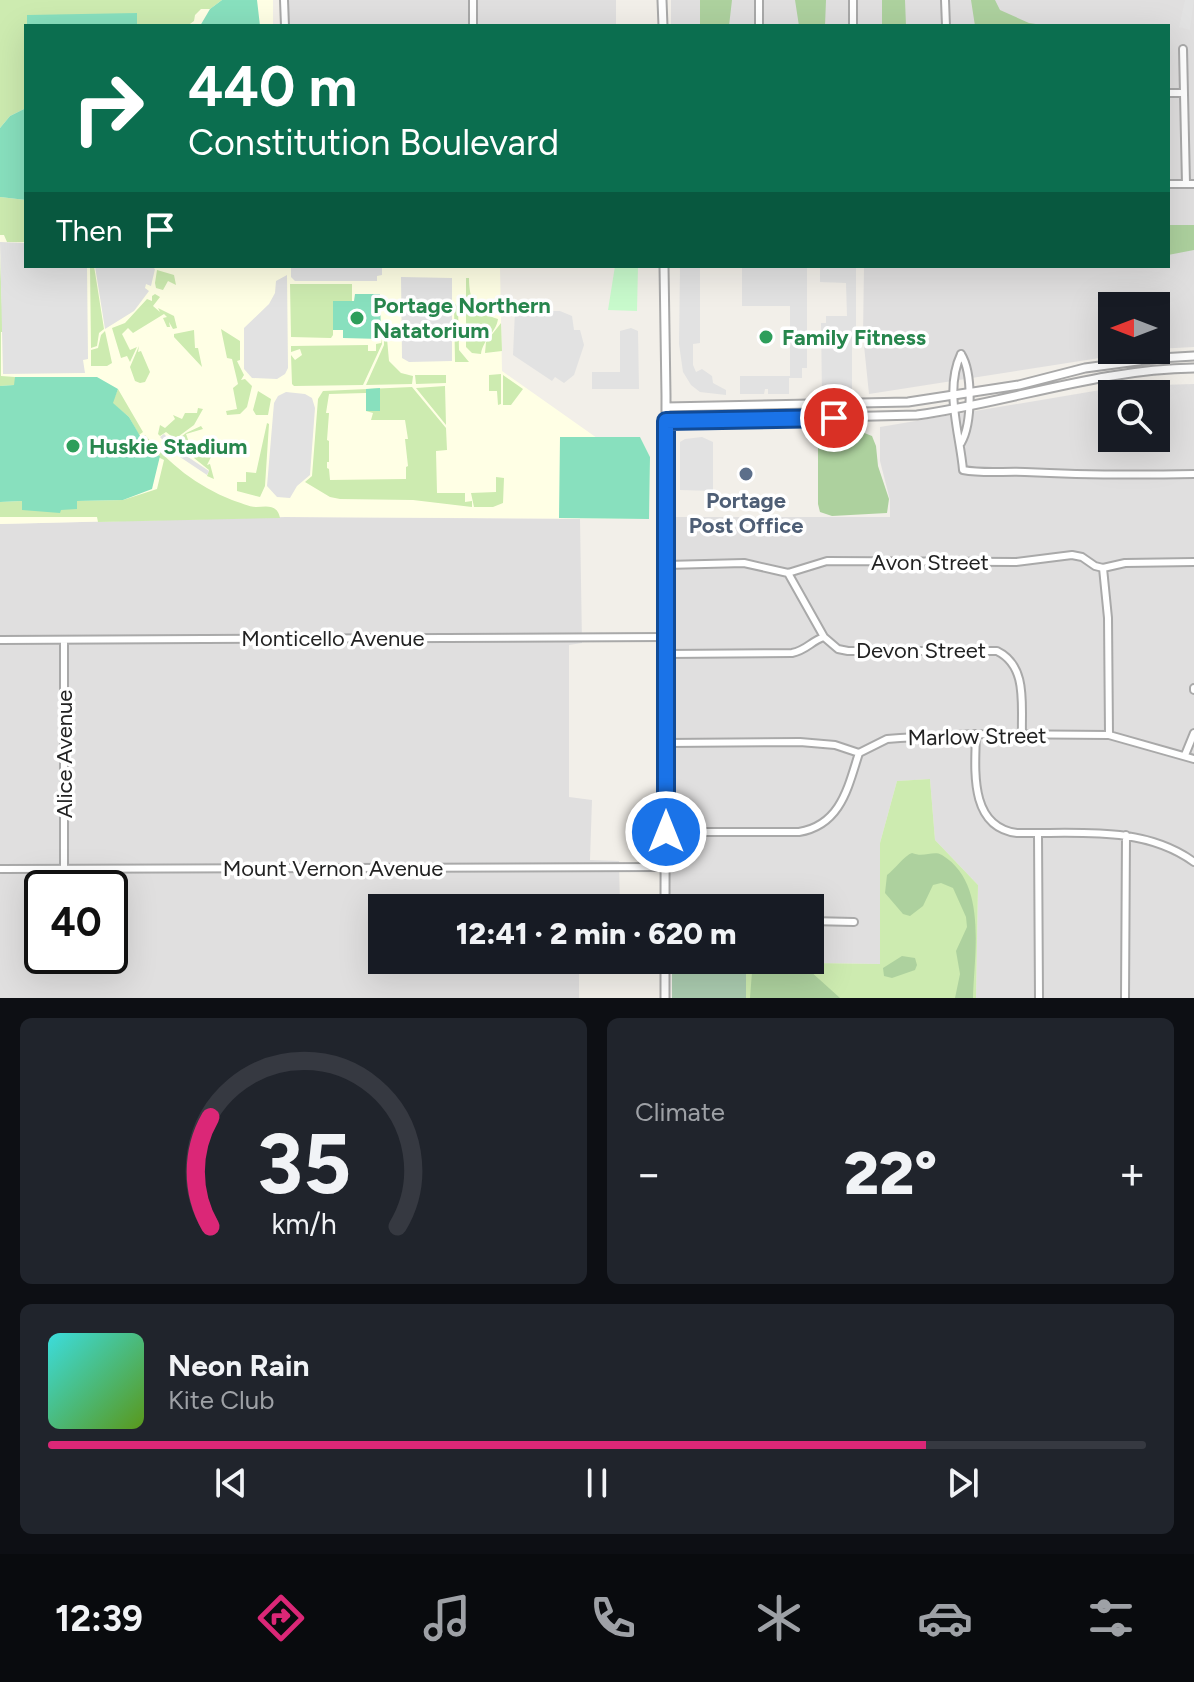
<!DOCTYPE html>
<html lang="en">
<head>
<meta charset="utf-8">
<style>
  body { margin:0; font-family:Figtree,sans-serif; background:#20242c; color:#f1f3f6; height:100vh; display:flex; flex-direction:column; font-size:30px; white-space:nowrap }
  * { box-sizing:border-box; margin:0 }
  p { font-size:26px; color:#9ea1a6 }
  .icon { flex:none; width:44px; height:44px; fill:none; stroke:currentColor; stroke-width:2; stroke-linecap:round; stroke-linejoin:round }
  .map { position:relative; height:998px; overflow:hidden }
  .side { display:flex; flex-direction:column; gap:20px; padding:20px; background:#0d0f14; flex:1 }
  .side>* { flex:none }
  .guide { position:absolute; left:24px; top:24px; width:1146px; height:244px; border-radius:0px; box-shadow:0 8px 32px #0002; background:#0b6e4f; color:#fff; overflow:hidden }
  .needle { width:52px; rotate:270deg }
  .fabs { position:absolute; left:1098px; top:292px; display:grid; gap:16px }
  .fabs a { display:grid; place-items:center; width:72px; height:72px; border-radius:0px; background:#171b24; box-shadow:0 8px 32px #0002; font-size:40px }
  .speed { position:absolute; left:24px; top:870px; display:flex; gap:16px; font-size:40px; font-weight:700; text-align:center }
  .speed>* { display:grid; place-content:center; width:104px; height:104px; border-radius:50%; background:#171b24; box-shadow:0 8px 32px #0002; line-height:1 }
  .speed .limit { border:4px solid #111; border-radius:12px; background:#fff; color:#111 }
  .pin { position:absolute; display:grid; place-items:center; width:68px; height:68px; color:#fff; margin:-34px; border:4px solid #fff; border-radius:50%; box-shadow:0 2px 8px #0007 }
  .me { position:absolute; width:88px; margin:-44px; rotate:0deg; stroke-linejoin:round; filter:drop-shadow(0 0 6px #0008) }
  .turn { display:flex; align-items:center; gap:28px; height:168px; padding:0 32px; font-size:36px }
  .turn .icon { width:104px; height:104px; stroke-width:2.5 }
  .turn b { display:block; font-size:56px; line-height:68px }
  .then { display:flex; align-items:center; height:76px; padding:0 32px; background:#0003; gap:16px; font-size:30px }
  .big { font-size:60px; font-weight:800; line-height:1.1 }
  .side .tile { flex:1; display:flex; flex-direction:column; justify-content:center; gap:12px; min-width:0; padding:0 28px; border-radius:12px; background:#20242c }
  .side .dial { align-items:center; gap:0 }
  .dial svg { height:208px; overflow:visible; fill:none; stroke:#363941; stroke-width:7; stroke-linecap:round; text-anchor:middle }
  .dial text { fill:#f1f3f6; stroke:none }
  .song { display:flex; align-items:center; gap:24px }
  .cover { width:96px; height:96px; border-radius:12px; background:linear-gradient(135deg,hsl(180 70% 55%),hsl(90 70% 35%)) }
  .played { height:8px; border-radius:4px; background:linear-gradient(90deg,#db2777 80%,#363941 80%) }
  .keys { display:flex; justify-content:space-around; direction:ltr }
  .heat { display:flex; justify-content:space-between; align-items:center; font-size:44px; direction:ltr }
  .side .tiles { flex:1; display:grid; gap:20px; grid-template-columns:1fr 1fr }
  .tile:last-child { grid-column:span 2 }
  .trip { position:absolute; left:368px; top:894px; width:456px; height:80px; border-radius:0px; background:#171b24; box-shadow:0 8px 32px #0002; font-weight:800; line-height:80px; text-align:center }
  .menu { display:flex; height:128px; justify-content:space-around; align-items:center; background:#090b0e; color:#9ea1a6 }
  .menu .icon { width:56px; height:56px }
  .menu .active { color:#db2777 }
  .menu b { font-size:36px; color:#f1f3f6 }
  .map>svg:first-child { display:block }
  .residential { fill:#e0dfdf; fill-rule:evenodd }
  .education { fill:#ffffe5 }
  .grass { fill:#cdebb0; fill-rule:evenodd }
  .forest { fill:#add19e }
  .cemetery { fill:#aacbaf }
  .park { fill:#c8facc }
  .pitch { fill:#88e0be }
  .parking { fill:#e2e2e2 }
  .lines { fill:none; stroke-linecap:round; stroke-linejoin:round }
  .minor-casing { stroke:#a9a9a9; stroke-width:10 }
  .tertiary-casing { stroke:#a9a9a9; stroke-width:11 }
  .minor { stroke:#fff; stroke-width:6 }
  .tertiary { stroke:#fff; stroke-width:7 }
  .route-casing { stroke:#114b97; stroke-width:20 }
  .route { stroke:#1a73e8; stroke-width:14 }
  .leisure-dot { fill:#2e9e5b; stroke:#fff; stroke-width:3 }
  .service-dot { fill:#5c6f8a; stroke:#fff; stroke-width:3 }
  .labels { text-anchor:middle; stroke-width:7; stroke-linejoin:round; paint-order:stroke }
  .leisure-label { font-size:22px; font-weight:bold; fill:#27864d; stroke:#fff; text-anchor:start }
  .service-label { font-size:22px; font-weight:bold; fill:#4e5e75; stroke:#fff }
  .street-label { font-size:22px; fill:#222; stroke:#fff }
</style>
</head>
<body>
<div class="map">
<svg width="1194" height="998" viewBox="0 0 1194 998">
  <rect width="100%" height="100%" fill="#f2efe9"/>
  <path class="residential" d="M288,0h328v26h-328z
    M671,0h523v347l-38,2v-43h-44v44h39l-282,44 -6,-58 1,-70h304v-240h-497z
    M1194,384v614h-218l2,-113 -43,-45 -5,-61 -33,2 -17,62v121l-210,-3 140,-1v-52h-140l2,-391h218v-17l-10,-39v-34l244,-41zM1112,394h44v44h-44z
    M285,517l295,2 2,124 -13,2v152l23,3 -2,60 29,1 1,47h-238v52h197v38h-579v-474zM42,888h68v68h-68z"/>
  <path class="education" d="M0,0h273v26h-247v240h474l2,105 95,67 43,-1 10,20 -1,62 -364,-2 -285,7z"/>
  <path class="grass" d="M0,0h222l-12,9h-9l-6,6 -1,6 -7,5h-50v-13l-111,13v82l-16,8 -10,12z
    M0,197l26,3v42h-19l-3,-7h-4z
    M0,256l3,76h-2v44l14,1v8l-15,1z
    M90,266h4l10,63 -5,4 -2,13 -6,2z
    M157,270l17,5 2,10 -8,-4 -5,9 -7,-2 -1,-5z
    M466,278h3c0,23 7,34 29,41 -2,14 -15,20 -17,35l-9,-1 -6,-6z
    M290,284h62v17h-19v34l-2,3 -40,-1z
    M155,294l5,3 -7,9 7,6 -2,-4 16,8 3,12 -4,1 -4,-7 1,5h-3l-4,-9 4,-1 -3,-3 -31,19 -5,-5 -6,6 8,16 7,-3 -7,15 -3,-6 -6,2 -9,-30 13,-5 22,-24 5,2v-5z
    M454,303l4,4 1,43 10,12h-14z
    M501,323l1,28 -17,2 1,-11z
    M384,327h2l3,34 12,12 12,3 -1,8 -46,1 18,-40z
    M221,329l19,12v19l-3,1 7,14 -3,5 4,-1 7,7 -5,21 -7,7 -13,1 -1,-4 11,-2 -4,-21 5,-4 -6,-25 -5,-1z
    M194,330l1,18h3l4,19 -28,-30v-3z
    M105,331l7,32 -5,3h-16v-16l7,-2 3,-13z
    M381,339l1,5 -19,41 -69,1 -2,-2 -1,-29 4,5 7,-5 -2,-6 -9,3v-6l77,-1v6h8v-7l5,-1z
    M139,346l-1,6 3,-1 9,21 -5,10 -5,1 -5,-2 -5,-14z
    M501,374v30l-3,1 -1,-14h-8v-16z
    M415,375h31v8l-30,1z
    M503,375l20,14 -12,16h-8z
    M445,386l1,39 -30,-37z
    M412,387l34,41 1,22 -11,1 1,42h28v9l7,-1v6l-59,-7 -73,-1 -10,-2 -25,-15 7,-6 6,-77 5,-8zM367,389l13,21 -14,1 7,2 -2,7h34l3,19h-3l3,27 -2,1v12l-76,1 -1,-11 -2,-1v-6h2v-21l-2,-1 2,-27h-3l3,-19 37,-1z
    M118,389l25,43 -4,3 -10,-18 -17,-14z
    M258,391l13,8 -3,16h-12l-3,-5z
    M198,408l5,1 -9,16 -19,14 -9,-7 -6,4 -2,-2 2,-9 5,3 10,-9 -2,-4 9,4 3,-6h12z
    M267,423l2,1 -4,62 -5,11 -23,-6v-9h9v-10l10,1z
    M201,426l2,3 -17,5 6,17h6l-6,6 -16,-16 10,-8z
    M145,435c24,29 52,51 87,65 7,2 17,7 24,7 9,0 21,-4 24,11l-182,4 -1,-5h-97v-15l22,-1 18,9h20l17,-9 46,-1 34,-11 7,-29 -14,-7 -9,-14z
    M207,446l4,11 -4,8 3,-1 4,15 -7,-3 2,-6 -15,-12 6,-9z
    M496,477l8,1 -1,25 -10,4h-19l-3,-14 25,-1z
    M930,779l5,61 43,45 -2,113h-230v-36l134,2v-121l17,-62z"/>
  <path class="forest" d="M700,0h32l-3,26h-29z
    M795,0h31l-1,26h-26z
    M882,0h23l1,26h-24z
    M971,0h24l5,10 29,13 20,3h-74z
    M1168,225h26v25l-26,5z
    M827,429l30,1 15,6 4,10 2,20 11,33 -2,14 -55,3 -12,-4 -2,-8v-64l2,-7z
    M912,853c12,5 21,-3 30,2 46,28 32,98 31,143h-18l5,-24 -4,-23 11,-24 -1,-10 -13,-29 -12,-5 -8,2 -10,21 -13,10 -7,-2 -18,-21 2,-18c8,-6 18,-20 25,-22z
    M902,956l13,2 2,7 -2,5 -23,8 -8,-2 -1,-8z
    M763,965l46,5 31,28h-90l2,-26z"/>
  <path class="cemetery" d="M672,968h74v30h-74z"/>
  <path class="park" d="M615,266h23l-1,45 -29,-1z"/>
  <path class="pitch" d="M222,0h35l3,26h-60l10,-17z
    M137,13v13h-110v-11z
    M26,108v92l-26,-3v-69l10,-12z
    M355,294h25l1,45 -38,-1v-8h-10v-29h21z
    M15,377h82l21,12 -5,14 16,14 21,36 10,3 -8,33 -29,11 -46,1v8l-16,1 -1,3 -38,-3v-9l-22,1v-116l14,-1z
    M380,388v23h-14v-22z
    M560,437h80l10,20 -1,62 -90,-1z"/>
  <path class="parking" d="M1185,0h9l-4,30 -11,-3z
    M0,242l26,1v23h61l1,93 -5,1 2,13 -82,1z
    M95,266h56l4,3 -4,17 -5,-2 -1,4 4,3 -15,20 -29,18z
    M291,266h91v9l-5,1v5h-82l-4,-4z
    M680,266h20v77l-7,1v21l3,7 6,-3 10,7 1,7 13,7v5l-26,-3 -9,-7 -8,-13 -4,-28z
    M742,266h65v102h-5v10h-13v16h-21v-5h-3l-1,5h-24v-18h50v-70h-48z
    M820,266h36v73l-4,1v55h-30l-1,-72h5v-7h21l-1,-33 -26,-1z
    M287,275l1,93 -3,6 -8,5 -25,-1 -8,-9v-41l25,-24 6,-11 1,-12z
    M401,277l51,1v83l-43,1 -7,-4z
    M515,311h45l12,5 2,14h6l4,15 -10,30 -10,8 -9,-6 -3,4 -39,-26z
    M631,328l7,3 1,58h-47v-17h28v-41z
    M286,392l19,2 7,4 3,10 -5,67 -13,11 -7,12 -13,-1 -10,-11 7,-83 4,-7z
    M164,434l21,21 24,16 -2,4 -30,-20 -17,-18z
    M702,437l11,5v49l-33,-1v-48l5,-3z"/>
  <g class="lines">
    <defs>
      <path id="minor" d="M284,0l1,26
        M759,0v26
        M945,0l1,26
        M473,26v-26
        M853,26v-26
        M1183,49l3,135
        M1168,93h15
        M1168,184h26
        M961,354c-17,36 -1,80 2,116 21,4 41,1 62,2 56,3 112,3 169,2
        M961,354c12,19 11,70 0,89
        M666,565l78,-2 44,10 39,-12 189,1 56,-7 10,2 13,9 8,2 22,-5 69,-1
        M1103,568l5,50 1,117
        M788,573l36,64
        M0,640l665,-3
        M666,654l126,-1c15,-3 19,-12 32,-16l14,12 10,2h149c31,15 24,54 25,83
        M1194,688v2
        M976,734c-1,36 -7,93 41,99 60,1 126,-8 177,29
        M666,743l134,-1 35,3 24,8 28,-14 13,-1 76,-4 133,1 85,24
        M1185,755l9,-22
        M666,832h133c42,-7 49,-45 60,-79
        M1038,834l1,164
        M64,868v-228
        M0,869l665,-2
        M810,921l44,1
        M1125,998l1,-163"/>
      <path id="tertiary" d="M662,0l1,26
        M664,266l2,130 -1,512
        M666,407l242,-5 111,-17 66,-17 75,-10 34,-2
        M666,421l251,-6c93,-13 183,-46 277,-47
        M665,998v-38"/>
    </defs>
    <use href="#minor" class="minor-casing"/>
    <use href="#tertiary" class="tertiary-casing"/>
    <use href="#minor" class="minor"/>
    <use href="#tertiary" class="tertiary"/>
  </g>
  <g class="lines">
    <defs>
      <path id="route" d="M666,832v-411l168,-3"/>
    </defs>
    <use href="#route" class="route-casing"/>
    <use href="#route" class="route"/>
  </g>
  <g class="leisure-dot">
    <circle cx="357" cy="318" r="8"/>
    <circle cx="766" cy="337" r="8"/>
    <circle cx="73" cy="446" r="8"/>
  </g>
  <circle class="service-dot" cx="746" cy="474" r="8"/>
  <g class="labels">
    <g class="leisure-label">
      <text x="373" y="313">Portage Northern<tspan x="373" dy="25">Natatorium</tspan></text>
      <text x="782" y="345">Family Fitness</text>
      <text x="89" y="454">Huskie Stadium</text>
    </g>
    <g class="service-label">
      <text x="746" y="508">Portage<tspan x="746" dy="25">Post Office</tspan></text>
    </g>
    <g class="street-label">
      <text x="930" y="570">Avon Street</text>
      <text x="333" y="646">Monticello Avenue</text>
      <text x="921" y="658">Devon Street</text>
      <text transform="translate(977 736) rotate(-1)" y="8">Marlow Street</text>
      <text transform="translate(64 754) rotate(-90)" y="8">Alice Avenue</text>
      <text x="333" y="876">Mount Vernon Avenue</text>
    </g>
  </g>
</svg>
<div class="fabs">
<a><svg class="needle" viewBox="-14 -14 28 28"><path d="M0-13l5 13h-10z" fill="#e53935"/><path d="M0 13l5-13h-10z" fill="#9ea1a6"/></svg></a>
<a><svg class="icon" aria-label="search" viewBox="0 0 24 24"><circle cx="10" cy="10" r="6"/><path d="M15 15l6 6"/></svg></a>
</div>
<div class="speed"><div class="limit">40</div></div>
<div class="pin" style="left:834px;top:418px;background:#d93025"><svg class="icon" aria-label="arrive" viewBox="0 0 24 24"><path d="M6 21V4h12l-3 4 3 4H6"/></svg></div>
<svg class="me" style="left:666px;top:832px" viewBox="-20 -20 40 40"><circle r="17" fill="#1a73e8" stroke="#fff" stroke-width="3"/><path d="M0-11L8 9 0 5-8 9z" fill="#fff"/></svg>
<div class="trip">12:41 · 2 min · 620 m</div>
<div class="guide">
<div class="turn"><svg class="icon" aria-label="right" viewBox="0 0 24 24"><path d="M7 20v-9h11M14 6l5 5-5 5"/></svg><div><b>440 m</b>Constitution Boulevard</div></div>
<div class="then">Then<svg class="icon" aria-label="arrive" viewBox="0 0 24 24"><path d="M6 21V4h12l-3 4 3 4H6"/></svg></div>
</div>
</div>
<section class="side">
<div class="tiles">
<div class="tile dial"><svg viewBox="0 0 100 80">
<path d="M14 69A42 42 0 1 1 86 69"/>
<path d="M14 69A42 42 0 0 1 14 27" stroke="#db2777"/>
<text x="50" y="56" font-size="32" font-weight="700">35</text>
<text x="50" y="72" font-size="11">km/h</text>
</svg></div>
<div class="tile"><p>Climate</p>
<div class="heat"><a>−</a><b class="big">22°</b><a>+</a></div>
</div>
<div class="tile">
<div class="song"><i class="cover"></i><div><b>Neon Rain</b><p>Kite Club</p></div></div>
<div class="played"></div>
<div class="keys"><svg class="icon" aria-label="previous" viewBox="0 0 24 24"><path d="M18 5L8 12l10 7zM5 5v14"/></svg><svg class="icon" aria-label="pause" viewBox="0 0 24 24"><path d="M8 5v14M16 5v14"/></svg><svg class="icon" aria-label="next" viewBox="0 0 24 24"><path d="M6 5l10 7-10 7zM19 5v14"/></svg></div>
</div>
</div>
</section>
<nav class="menu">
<b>12:39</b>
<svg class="icon active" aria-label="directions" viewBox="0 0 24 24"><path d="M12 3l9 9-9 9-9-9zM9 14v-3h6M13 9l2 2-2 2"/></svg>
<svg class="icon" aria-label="music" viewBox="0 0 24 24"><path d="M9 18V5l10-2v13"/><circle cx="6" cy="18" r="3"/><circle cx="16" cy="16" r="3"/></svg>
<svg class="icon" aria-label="phone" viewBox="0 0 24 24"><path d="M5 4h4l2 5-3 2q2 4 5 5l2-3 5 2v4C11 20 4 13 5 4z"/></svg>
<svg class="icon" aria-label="climate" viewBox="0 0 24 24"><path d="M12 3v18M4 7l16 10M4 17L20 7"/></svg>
<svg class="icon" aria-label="car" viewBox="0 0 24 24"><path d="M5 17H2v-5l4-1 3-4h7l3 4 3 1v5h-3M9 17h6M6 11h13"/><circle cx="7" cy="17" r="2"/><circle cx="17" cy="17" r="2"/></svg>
<svg class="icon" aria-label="filters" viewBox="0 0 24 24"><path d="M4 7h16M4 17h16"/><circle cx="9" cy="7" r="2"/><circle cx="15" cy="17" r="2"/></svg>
</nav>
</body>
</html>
